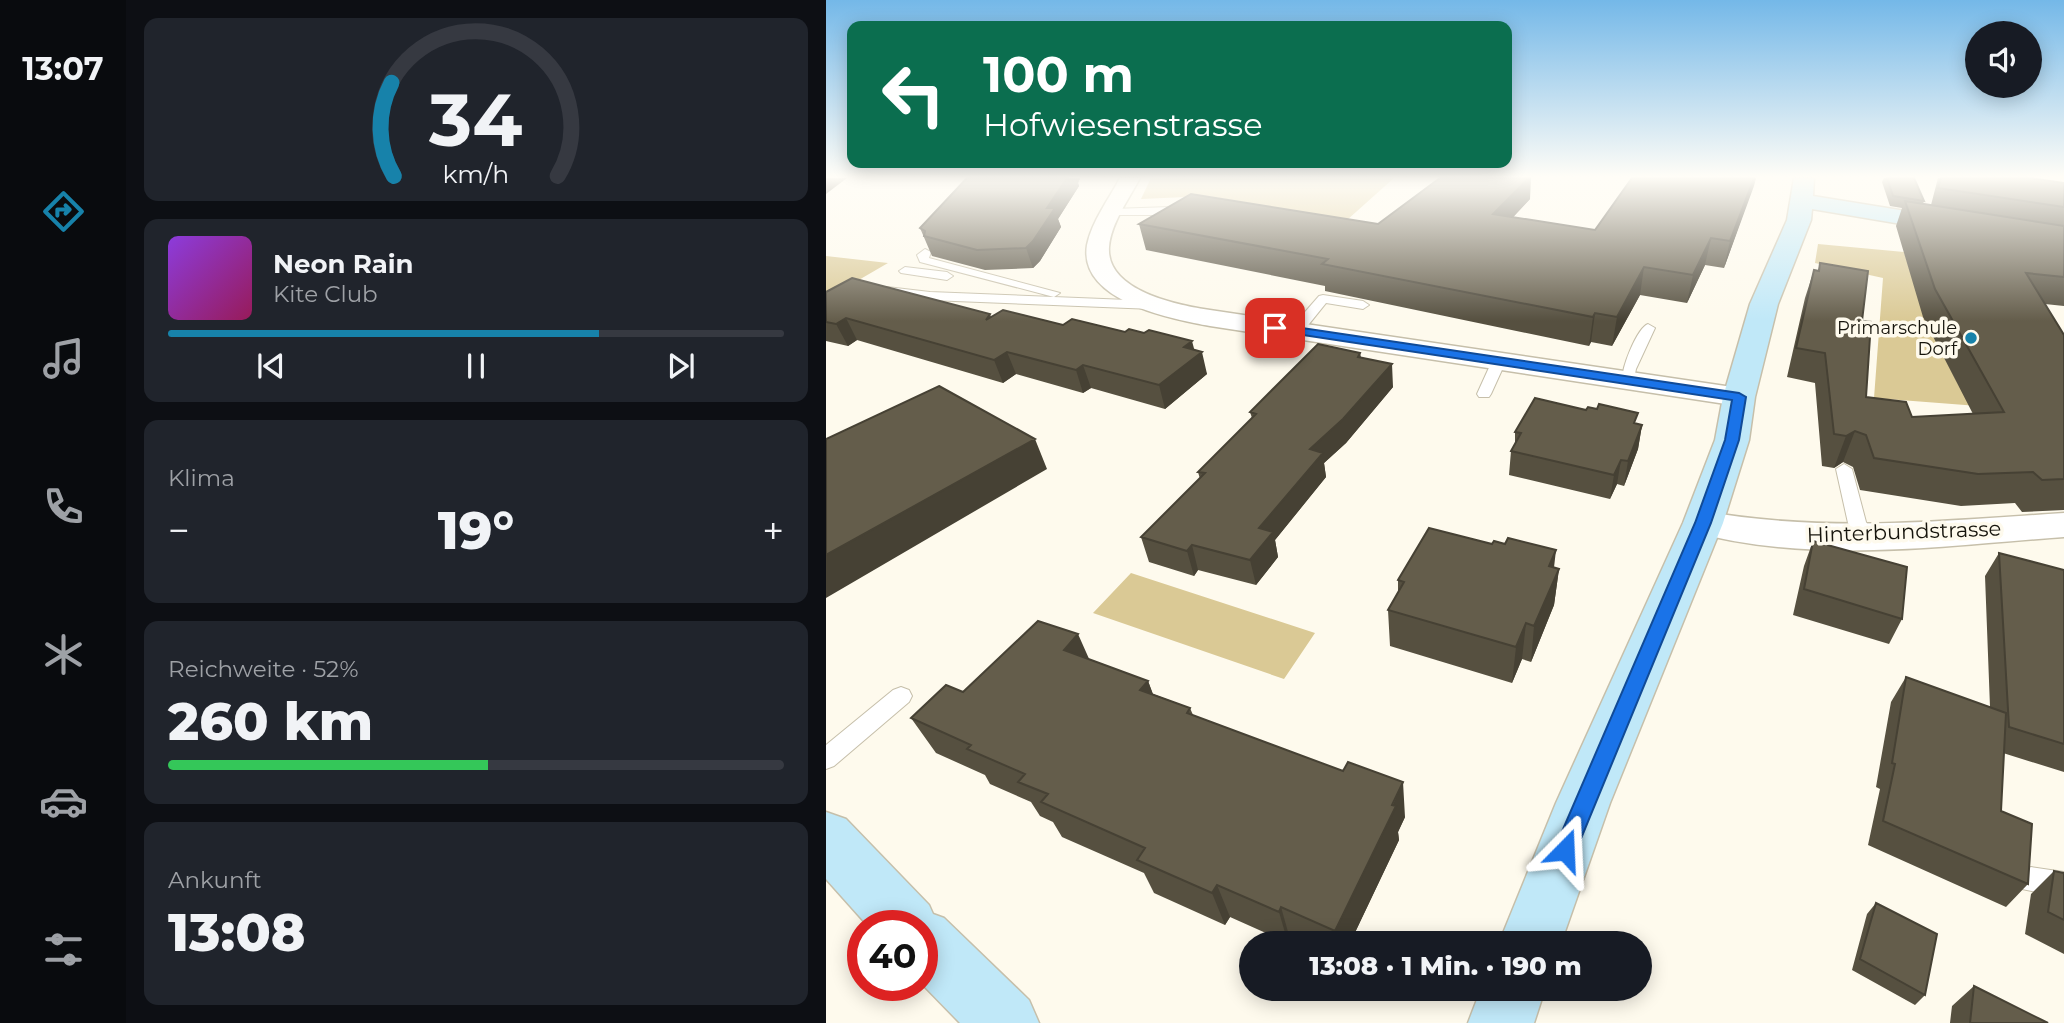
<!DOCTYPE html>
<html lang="de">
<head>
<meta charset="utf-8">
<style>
  body { margin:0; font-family:Montserrat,sans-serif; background:#20242c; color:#f1f3f6; height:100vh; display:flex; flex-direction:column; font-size:26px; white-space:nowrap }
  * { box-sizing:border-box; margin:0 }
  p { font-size:23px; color:#9ea1a6 }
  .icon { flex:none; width:38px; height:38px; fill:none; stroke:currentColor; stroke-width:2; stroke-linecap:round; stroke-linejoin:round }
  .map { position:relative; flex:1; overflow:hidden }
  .details { display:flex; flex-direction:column; gap:18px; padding:18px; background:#0d0f14; width:700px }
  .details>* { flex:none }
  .guide { position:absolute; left:21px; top:21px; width:665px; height:147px; border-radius:14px; box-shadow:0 4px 18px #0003; background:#0b6e4f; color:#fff; overflow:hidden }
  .controls { position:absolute; left:1139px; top:21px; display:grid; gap:14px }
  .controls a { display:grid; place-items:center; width:77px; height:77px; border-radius:50%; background:#171b24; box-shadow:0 4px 18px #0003; font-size:35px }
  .speed { position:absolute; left:21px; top:910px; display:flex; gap:14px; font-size:35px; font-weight:700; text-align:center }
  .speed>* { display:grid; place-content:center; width:91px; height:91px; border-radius:50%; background:#171b24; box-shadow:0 4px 18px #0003; line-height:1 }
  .speed .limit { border:10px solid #d22; background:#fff; color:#111 }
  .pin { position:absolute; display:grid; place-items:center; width:60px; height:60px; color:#fff; margin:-30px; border-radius:14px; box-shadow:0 4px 10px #0006 }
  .me { position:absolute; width:77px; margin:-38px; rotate:21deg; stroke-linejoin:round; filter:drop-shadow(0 0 5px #0008) }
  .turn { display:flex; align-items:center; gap:24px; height:147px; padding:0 21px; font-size:32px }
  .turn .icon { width:91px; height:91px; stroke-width:2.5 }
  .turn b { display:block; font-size:49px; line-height:60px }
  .big { font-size:52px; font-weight:800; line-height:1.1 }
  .details .tile { flex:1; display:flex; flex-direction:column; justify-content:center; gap:10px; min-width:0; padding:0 24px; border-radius:14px; background:#20242c }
  .details .dial { align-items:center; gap:0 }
  .dial svg { height:182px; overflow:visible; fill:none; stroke:#363941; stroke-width:7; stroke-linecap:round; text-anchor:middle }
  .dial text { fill:#f1f3f6; stroke:none }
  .song { display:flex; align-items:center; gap:21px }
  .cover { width:84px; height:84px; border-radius:10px; background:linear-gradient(135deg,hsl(270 70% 55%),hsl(330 70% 35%)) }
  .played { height:7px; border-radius:4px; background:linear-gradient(90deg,#1782aa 70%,#363941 70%) }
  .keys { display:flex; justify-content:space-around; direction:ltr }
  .heat { display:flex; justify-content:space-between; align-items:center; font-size:38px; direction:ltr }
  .charge { height:10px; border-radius:5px; background:linear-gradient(90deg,#34c759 52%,#363941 0) }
  .trip { position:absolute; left:413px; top:931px; width:413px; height:70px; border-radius:35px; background:#171b24; box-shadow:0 4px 18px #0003; font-weight:800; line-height:70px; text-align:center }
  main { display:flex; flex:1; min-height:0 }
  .tab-bar { display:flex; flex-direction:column; width:126px; justify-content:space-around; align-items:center; background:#090b0e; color:#9ea1a6 }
  .tab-bar .icon { width:49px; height:49px }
  .tab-bar .on { color:#1782aa }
  .tab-bar b { font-size:32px; color:#f1f3f6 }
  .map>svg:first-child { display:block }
  .green { fill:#dac995 }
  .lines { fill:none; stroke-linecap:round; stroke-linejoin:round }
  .lane-casing { stroke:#c6bfaa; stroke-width:2 }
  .street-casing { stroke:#c6bfaa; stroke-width:3 }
  .secondary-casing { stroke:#c6bfaa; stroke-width:3 }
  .lane { fill:#fff; fill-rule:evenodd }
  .street { fill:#fff; fill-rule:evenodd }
  .secondary { fill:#c0e8f8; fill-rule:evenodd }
  .wall { fill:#565040 }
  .shaded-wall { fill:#464134 }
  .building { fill:#645d4b; stroke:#464134; stroke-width:2 }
  .route { fill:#1a73e8; stroke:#114b97; stroke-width:2 }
  .poi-dot { fill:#1782aa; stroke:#fefaed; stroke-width:2.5 }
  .labels { text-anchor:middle; stroke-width:7; stroke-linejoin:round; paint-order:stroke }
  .far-poi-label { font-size:18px; fill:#16140c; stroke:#fefaed; text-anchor:end }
  .street-label { font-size:21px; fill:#16140c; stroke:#fefaed }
</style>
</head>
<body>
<main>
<nav class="tab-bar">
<b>13:07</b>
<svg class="icon on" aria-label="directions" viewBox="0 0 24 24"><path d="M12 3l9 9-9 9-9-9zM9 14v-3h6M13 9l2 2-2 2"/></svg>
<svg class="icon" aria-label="music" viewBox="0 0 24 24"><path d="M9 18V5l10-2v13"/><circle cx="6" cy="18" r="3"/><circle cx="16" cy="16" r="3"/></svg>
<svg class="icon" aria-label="phone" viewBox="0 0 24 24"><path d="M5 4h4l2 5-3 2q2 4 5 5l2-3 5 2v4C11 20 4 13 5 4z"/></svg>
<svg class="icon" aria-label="climate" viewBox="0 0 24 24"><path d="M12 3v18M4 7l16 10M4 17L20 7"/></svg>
<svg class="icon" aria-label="car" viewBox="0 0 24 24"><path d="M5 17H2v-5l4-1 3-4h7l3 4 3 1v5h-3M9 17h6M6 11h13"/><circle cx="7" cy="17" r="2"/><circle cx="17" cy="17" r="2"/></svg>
<svg class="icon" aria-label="filters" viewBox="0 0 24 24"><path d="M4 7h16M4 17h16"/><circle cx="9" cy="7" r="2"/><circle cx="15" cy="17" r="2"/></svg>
</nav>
<section class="details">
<div class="tile dial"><svg viewBox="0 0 100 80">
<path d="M14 69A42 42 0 1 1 86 69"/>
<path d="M14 69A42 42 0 0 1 13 28" stroke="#1782aa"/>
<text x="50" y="56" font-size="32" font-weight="700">34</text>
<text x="50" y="72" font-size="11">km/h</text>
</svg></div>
<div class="tile">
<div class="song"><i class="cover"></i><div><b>Neon Rain</b><p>Kite Club</p></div></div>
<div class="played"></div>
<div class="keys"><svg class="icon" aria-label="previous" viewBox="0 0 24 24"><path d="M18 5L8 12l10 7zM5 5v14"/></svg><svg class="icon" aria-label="pause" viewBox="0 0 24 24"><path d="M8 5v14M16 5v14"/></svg><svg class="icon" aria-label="next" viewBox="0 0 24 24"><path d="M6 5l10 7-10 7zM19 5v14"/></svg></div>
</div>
<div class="tile"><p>Klima</p>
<div class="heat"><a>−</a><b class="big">19°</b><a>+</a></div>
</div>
<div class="tile"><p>Reichweite · 52%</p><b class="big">260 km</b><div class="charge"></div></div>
<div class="tile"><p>Ankunft</p><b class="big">13:08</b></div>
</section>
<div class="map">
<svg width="1238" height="1023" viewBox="0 0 1238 1023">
  <rect width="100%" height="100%" fill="#fefaed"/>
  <path class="green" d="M325,178h243l-47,42 -139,-24 -67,3z
    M992,244l86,8 21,67 34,67 58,23 -143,-11 9,-120 -68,-15z
    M0,256l62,7 -62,36z
    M305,573l184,60 -31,46 -191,-66z"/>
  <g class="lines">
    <defs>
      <path id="lane" d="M344,207l20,5 -5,3h-73l-5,-3 5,-3z
        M99,249l6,3 -2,6 131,35 -6,4 -134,-35 -3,-7z
        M79,267l42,5 6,4 -6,4 -46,-7 -2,-2z
        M61,287l43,5 223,9 6,4 -6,4 -223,-9 -47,-6 -2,-3z
        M497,295l40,6 6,4 -6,4 -37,-6 -25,31h-10v-6l28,-32z
        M822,324l7,4 -19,41 -3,14h-10c-4,-11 14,-55 25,-59z
        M673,357l7,4 -15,33 -2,3h-10l-2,-3 15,-33z
        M1018,464l8,5 14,53 10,15 -3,4h-12l-13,-18 -12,-54z
        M75,687l8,3 3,6 -3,6 -75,64 -8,3v-24l67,-55z
        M1205,867l33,5v26l-42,-9 -4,-9 4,-9z"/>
      <path id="street" d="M294,178h20c-11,21 -29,45 -31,69 -3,44 68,58 101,63l529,78 10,3 5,6 -5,6 -10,3 -529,-80c-39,-7 -132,-25 -123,-81 5,-24 22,-46 33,-67z
        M877,511c121,22 240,10 361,2v24c-123,9 -252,28 -374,-6l-5,-8 5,-8z"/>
      <path id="secondary" d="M968,178h20l-1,18 136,22 8,2 4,5 -4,5 -8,2 -137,-23 -1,11 -33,84 -23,93 -6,43 -26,83 -113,280 -49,140h-62l57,-140 127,-280 32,-83 8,-43 27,-93 37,-84z
        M0,812l20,7 83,86 4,9 11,4 85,82 10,23h-79l-38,-39v-58h-54l-42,-47z
        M655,989h64l-11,34h-66z"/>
    </defs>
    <use href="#lane" class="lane-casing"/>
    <use href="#street" class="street-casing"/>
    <use href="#secondary" class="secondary-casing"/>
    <use href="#lane" class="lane"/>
    <use href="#street" class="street"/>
    <use href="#secondary" class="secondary"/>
  </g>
  <path class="wall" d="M141,178h113l-2,5 1,3 -21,33 3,8 -21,34 -7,7 -48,2 -53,-14 -12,-28z
    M806,178h124l-32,90 -19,-3 -18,38 -47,-8 -28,51 -21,-4 -2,4 -264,-55v-5l-179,-36 -7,-26h239l152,-25 -17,18 82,13z
    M1058,178h30l10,23 -1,3 8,1 7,-27h93l33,5v123l-19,-2 19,31v175l-42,2 -7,-9 -54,3 -101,-16 -7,-23 -10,-5 -9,6 -12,-2 -7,-83 -28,-6 18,-79 9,-28 4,1 2,-8 42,58 4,76 46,20 61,-3 -50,-97 -27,-91 6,-18 -12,-2 -8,-24z
    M0,292l164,22 1,3 72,8 131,25 13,24 -42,35 -74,-21 -8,5 -67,-19 -13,9 -146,-43 -9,6 -22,-5z
    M534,353l1,4 32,30 -47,56 -22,20 2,14 -51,63 3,17 -22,28 -58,-15 -4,6 -45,-14 -8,-25 59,-58 -2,-7 54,-54 -2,-6z
    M810,424l6,1 -4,24 -14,37 -7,-2 -7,15 -101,-24 2,-24 4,-6v-13z
    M987,541l89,78 -13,25 -96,-29 11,-49z
    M1173,553l65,17v202l-61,-19 -2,58 27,73 -22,23 -138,-62 12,-56 -4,-2 15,-85 15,-25 84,30 -5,-131z
    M728,568l5,1 -5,36 -23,57 -9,-3 -10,24 -122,-37 -2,-36 10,-18v-12z
    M263,659l59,22 5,13 37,14 3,7 212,102 -7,15 1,8 -49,103h-50l-10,-4 -2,4 -58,-26 -5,8 -71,-32 -10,-20 -82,-36 -9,-15 -13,-6 -9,-14 -41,-18 -5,-9 -49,-22 -25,-35 52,-26z
    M1228,871l10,2v81l-39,-20 6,-40z
    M1050,903l49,92 -10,10 -63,-35 15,-56z
    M1148,986l74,37h-98l2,-17z"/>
  <path class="shaded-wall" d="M0,178h21l-21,16z
    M241,178h13l-2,5 1,3 -21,33 3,8 -21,34 -7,7 -7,-20 21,-40z
    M703,178h2l-1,21 -38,41 1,-26z
    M928,178h2l-2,8 -30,82 6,-27z
    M885,238l-6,27 -18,38 6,-28z
    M818,267l-4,28 -28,51 5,-29z
    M769,313l-4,29 -2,4 4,-29z
    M20,318l11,22 -9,6 -12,-22z
    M366,341l4,15 6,-4 5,22 -42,35 -6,-24 25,-38z
    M181,352l9,22 -13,9 -9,-23z
    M566,364l1,23 -47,56 -22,20 2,14 -51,63 3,17 -22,28 -6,-25 9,-32 51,-79z
    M257,365l8,23 -8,5 -7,-23z
    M816,425l-4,24 -14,37 4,-25z
    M1029,431l-12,31 -9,6 12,-32z
    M209,439l12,30 -221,129v-43z
    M795,460l-4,24 -7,15 4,-24z
    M366,545l6,25 -4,6 -7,-25z
    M730,550l-4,35 7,-16 -5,36 -23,57 3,-36 15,-60z
    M700,623l-4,36 -10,24 4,-36z
    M252,634l16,36 -30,-20z
    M322,681l13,36 -21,-27z
    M577,782l2,35 -7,15 1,8 -49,103h-13l-2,-12z
    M391,885l13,32 -5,8 -13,-32z
    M455,907l9,32 -2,4 -9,-31z"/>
  <path class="building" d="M141,178h100l-20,30h8l-22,33 -7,7 -49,2 -53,-14 1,-5 -5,-3z
    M614,178h89l-36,36 102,16 37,-52h122l-24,63 -19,-3 -18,37 -49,-8 -27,50 -22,-4 -2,4 -271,-53 6,-5 -189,-35 52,-30 187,30z
    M1061,178h27l10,23 -31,-5z
    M1115,178h90l33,5v24l-126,-19z
    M1079,201l159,25v51l-38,-4 38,62v144l-22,1 -9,-8 -55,2 -104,-16 -8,-23 -11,-4 -9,5 -12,-2 -9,-81 -29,-5 18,-78 5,1 1,-8 48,8 -6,50 9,1 -5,75 40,5 6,15 92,-5 -69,-123z
    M26,278l138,36 -4,6 17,-10 60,15 9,-6 53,13 4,-3 15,4 5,-3 43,11 -8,6 18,5 -43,33 -76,-20 -7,5 -69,-18 -13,8 -148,-42 -10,6 -10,-2v-30z
    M492,344l42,9 -2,4 34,7 -49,55 -33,30 13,4 -64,75 14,4 -23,28 -58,-15 -5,6 -46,-14 64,-64 -7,-1 58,-58 -6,-2z
    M113,386l96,53 -209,116v-116z
    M709,398l51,12 2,-3 9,2 2,-5 39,9 -4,10 8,2 -14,36 -7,-1 -7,15 -103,-24 10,-18 -6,-1z
    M603,528l63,16 2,-3 11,3 3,-6 48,12 -7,16 10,3 -25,57 -8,-3 -10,24 -128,-37 16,-28 -6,-2z
    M987,541l94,26 -5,52 -98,-30z
    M1173,553l65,17v174l-55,-17z
    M212,621l40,13 -14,16 84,31 -8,9 50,18 -3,5 156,58 5,-9 55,20 -11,23 4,1 -61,125 -54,-24 -2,5 -62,-27 -5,8 -75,-33 8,-12 -104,-46 7,-8 -30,-12 7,-8 -58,-25 4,-4 -60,-27 35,-33 17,7z
    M1080,677l100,36 -5,98 31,13 -4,60 -145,-63 12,-57 -3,-1z
    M1228,871l10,2v47l-16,-8z
    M1050,903l61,31 -12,61 -65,-36z
    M1148,986l74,37h-78z"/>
  <linearGradient id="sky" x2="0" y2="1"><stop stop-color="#74b8e8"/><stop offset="0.55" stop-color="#fffdf7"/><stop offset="1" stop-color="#fffdf7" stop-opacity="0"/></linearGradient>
  <rect width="1238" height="321" fill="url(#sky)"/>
  <path class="route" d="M449,324l464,69 7,4 -7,43 -28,83 -138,335 -8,3 -8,-3 -3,-8 141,-327 30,-83 7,-40 -462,-70v-5z"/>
  <circle class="poi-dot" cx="1145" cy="338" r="7"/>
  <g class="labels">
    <g class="far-poi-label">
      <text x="1131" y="334">Primarschule<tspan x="1131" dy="21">Dorf</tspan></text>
    </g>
    <g class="street-label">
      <text transform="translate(1078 532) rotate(-2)" y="7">Hinterbundstrasse</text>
    </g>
  </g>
</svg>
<div class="controls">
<a><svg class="icon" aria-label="sound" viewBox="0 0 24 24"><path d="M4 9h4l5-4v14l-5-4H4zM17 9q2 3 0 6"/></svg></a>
</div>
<div class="speed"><div class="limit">40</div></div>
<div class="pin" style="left:449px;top:328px;background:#d93025"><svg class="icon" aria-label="arrive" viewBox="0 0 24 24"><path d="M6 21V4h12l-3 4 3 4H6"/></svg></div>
<svg class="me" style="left:739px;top:850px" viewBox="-20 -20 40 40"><path d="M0-17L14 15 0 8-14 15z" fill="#1a73e8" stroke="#fff" stroke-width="4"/></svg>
<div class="trip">13:08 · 1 Min. · 190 m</div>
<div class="guide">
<div class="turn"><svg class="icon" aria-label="left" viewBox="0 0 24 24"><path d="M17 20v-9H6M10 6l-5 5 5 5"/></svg><div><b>100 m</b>Hofwiesenstrasse</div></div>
</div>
</div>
</main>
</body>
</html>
